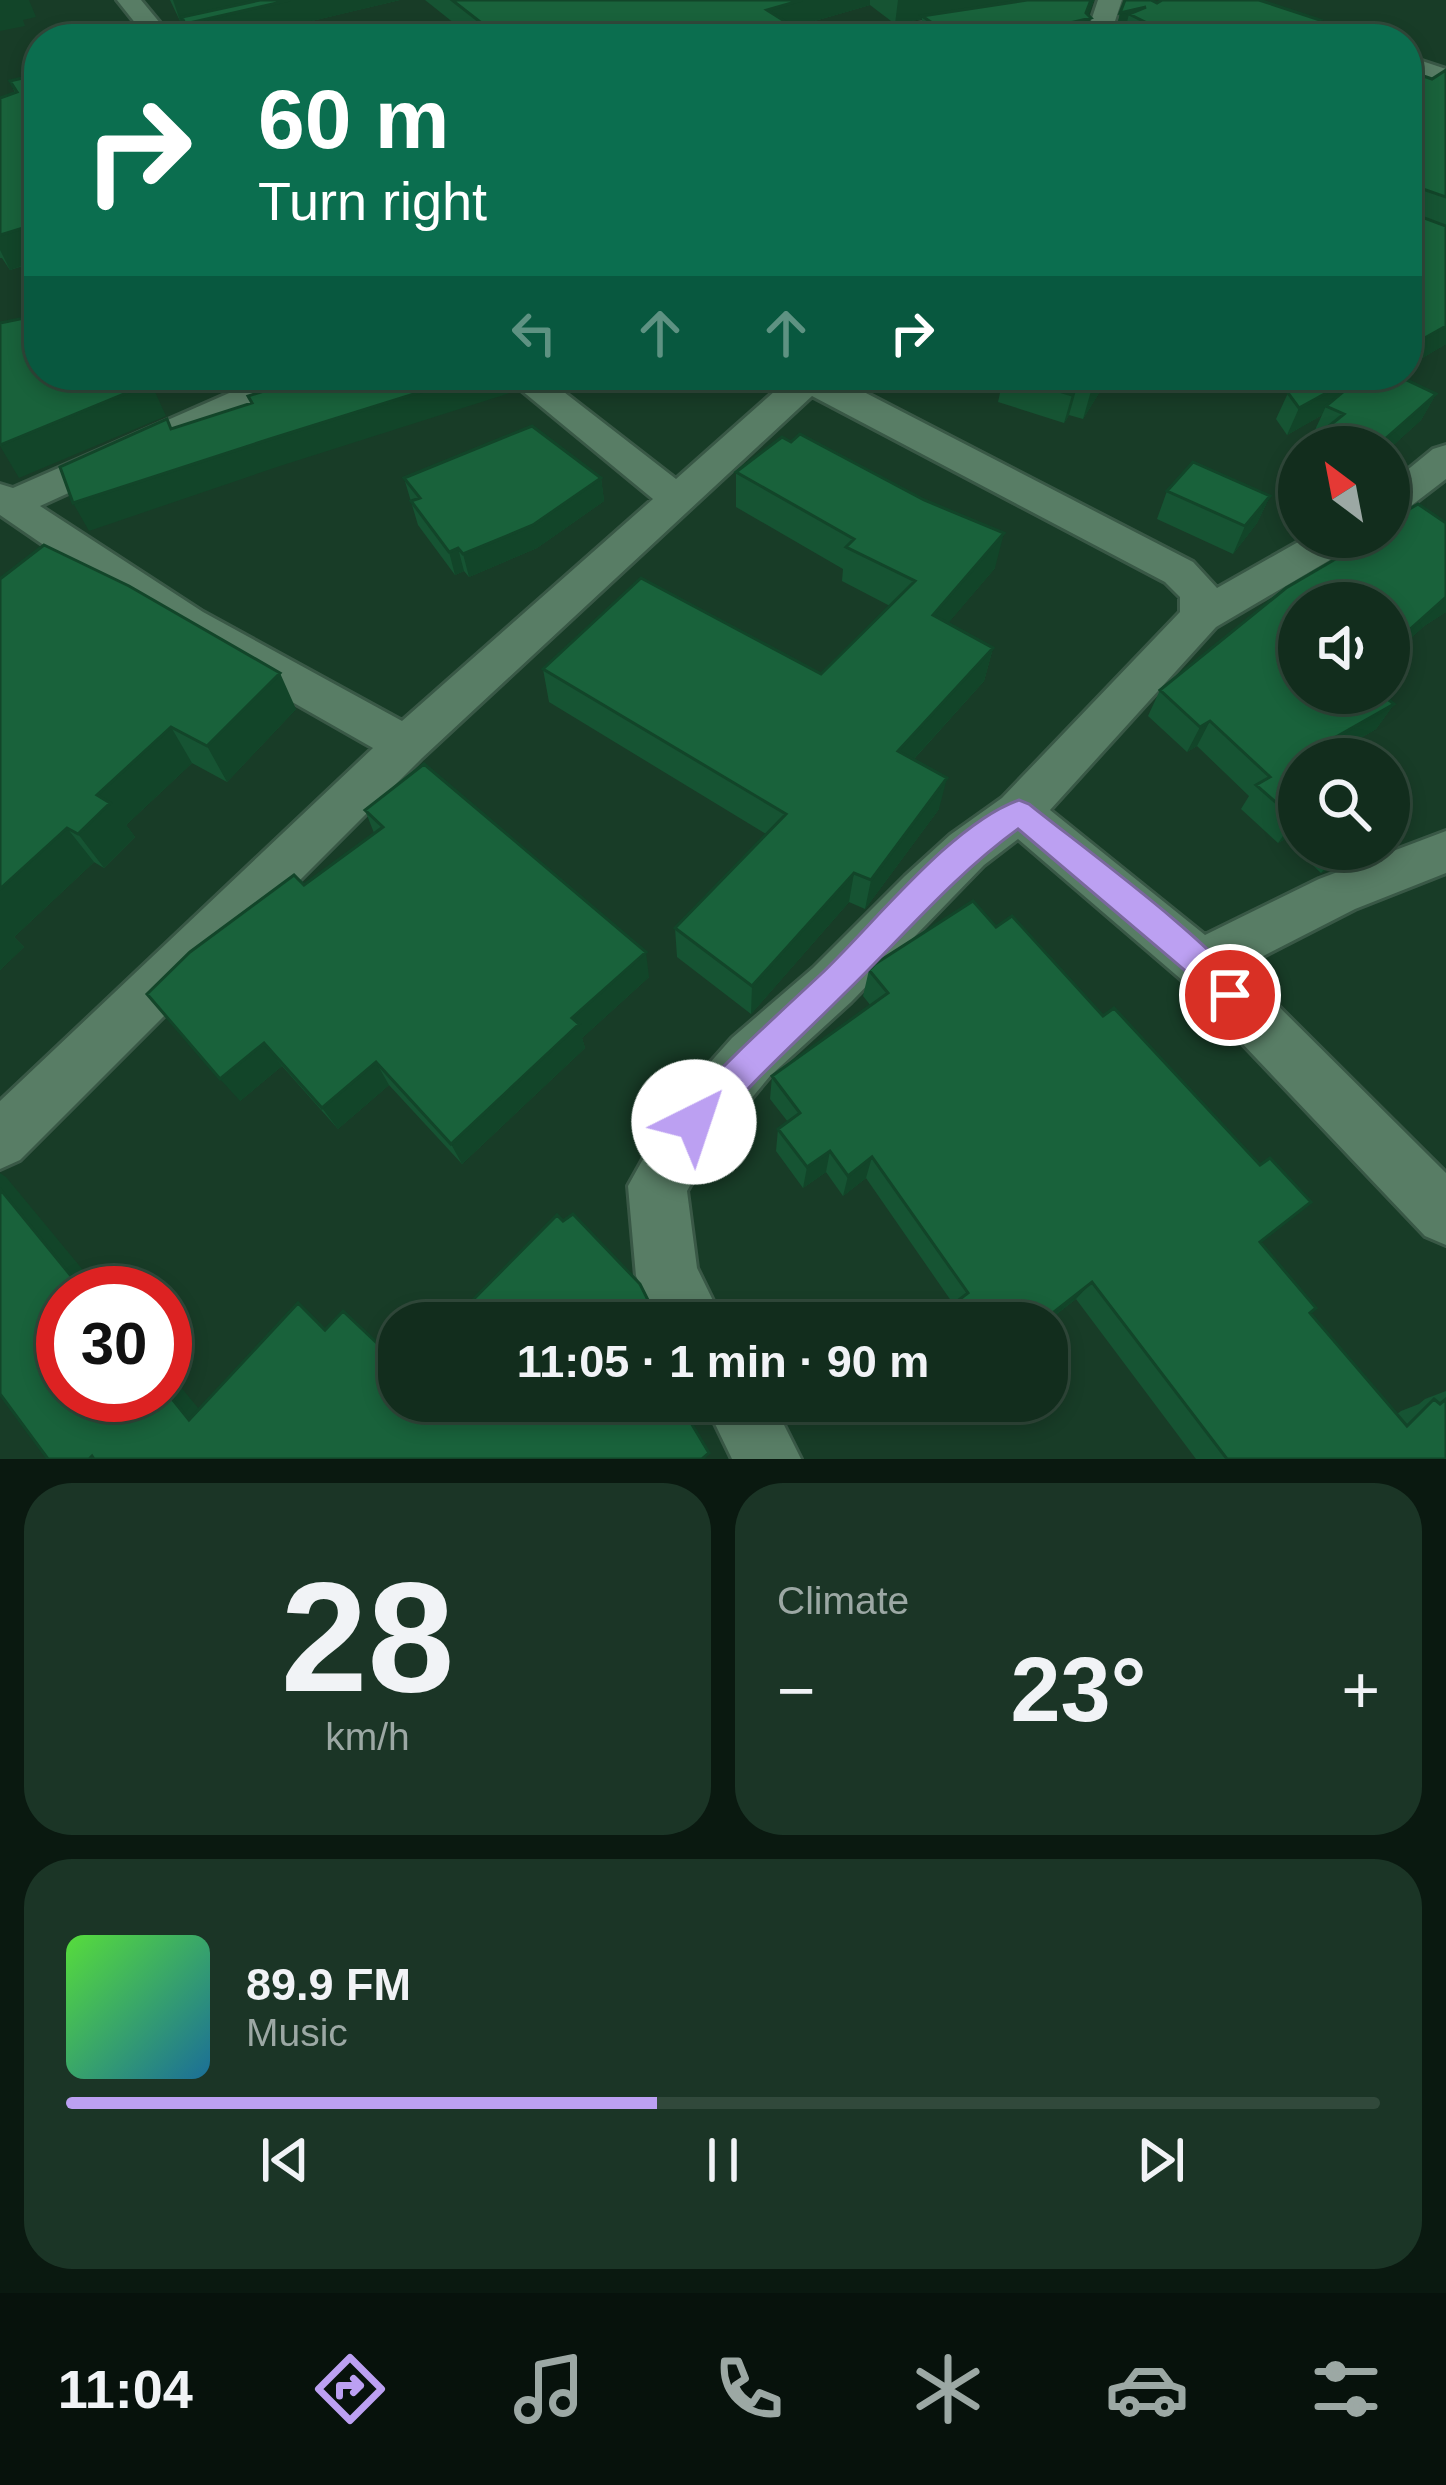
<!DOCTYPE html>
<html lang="en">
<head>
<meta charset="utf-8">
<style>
  body { margin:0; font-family:Arial,sans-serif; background:#1b3526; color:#f1f3f6; height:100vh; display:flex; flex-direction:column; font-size:45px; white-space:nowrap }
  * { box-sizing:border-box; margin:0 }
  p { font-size:39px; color:#9ca8a4 }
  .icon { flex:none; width:66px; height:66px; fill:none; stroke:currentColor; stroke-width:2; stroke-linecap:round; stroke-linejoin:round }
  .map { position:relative; height:1459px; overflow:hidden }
  .drawer { display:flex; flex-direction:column; gap:24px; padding:24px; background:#0a1910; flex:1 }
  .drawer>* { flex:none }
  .guide { position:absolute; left:24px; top:24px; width:1398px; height:366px; border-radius:48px; box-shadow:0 6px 18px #0003,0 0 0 3px #31493b; background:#0b6e4f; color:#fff; overflow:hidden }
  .needle { width:78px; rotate:328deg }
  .buttons { position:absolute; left:1278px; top:426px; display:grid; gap:24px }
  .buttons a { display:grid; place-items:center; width:132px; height:132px; border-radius:50%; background:#122d1d; box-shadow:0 6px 18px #0003,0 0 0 3px #31493b; font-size:60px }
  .speed { position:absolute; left:36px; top:1266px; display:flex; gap:24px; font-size:60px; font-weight:700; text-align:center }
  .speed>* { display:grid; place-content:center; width:156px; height:156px; border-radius:50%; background:#122d1d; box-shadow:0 6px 18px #0003,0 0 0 3px #31493b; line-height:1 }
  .speed .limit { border:18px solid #d22; background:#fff; color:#111 }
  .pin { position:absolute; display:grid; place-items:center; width:102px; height:102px; color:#fff; margin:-51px; border:6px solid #fff; border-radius:50%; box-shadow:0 3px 12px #0007 }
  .me { position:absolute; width:132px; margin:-66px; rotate:41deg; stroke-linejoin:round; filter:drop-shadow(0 0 9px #0008) }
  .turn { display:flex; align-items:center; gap:42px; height:252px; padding:0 36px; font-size:54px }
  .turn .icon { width:156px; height:156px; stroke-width:2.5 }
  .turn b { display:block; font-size:84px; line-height:102px }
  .lanes { display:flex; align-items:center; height:114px; padding:0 36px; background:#0003; justify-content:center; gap:60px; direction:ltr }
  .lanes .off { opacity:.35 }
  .big { font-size:90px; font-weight:700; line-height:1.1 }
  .drawer .card { flex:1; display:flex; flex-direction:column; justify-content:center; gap:18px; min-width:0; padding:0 42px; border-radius:48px; background:#1b3526 }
  .drawer .dial { align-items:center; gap:0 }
  .dial b { font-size:156px; line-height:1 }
  .song { display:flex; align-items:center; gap:36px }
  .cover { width:144px; height:144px; border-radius:18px; background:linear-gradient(135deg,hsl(110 70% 55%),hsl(200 70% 35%)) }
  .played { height:12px; border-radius:6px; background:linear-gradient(90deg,#bca0f2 45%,#31493b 45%) }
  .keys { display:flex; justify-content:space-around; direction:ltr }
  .heat { display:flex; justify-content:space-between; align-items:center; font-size:66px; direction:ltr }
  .drawer .tiles { flex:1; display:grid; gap:24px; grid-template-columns:1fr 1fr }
  .card:last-child { grid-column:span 2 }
  .trip { position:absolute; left:378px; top:1302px; width:690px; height:120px; border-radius:48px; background:#122d1d; box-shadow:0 6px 18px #0003,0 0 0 3px #31493b; font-weight:700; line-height:120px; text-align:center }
  .tab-bar { display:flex; height:192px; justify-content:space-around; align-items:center; background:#07120c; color:#9ca8a4 }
  .tab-bar .icon { width:84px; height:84px }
  .tab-bar .current { color:#bca0f2 }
  .tab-bar b { font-size:54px; color:#f1f3f6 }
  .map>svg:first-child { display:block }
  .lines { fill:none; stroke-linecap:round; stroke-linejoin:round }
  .minor-casing { stroke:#395846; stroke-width:6 }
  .minor { fill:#587d65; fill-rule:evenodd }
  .wall { fill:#165433 }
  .shaded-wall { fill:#124529 }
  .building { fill:#19623b; stroke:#124529; stroke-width:3 }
  .route { fill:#bca0f2; stroke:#7a689d; stroke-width:3 }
</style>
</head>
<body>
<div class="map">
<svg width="1446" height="1459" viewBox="0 0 1446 1459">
  <rect width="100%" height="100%" fill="#183c27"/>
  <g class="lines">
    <defs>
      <path id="minor" d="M117,0h24l24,29 129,-29h44l-4,5 -150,34h-36z
        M1041,0h37c-32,28 -168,39 -213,39l12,-7z
        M1098,0h24l-13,39h-24z
        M1197,0h37l111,34 3,5h-37z
        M1407,56l39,13v16l-39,-13z
        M270,375h46l-5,7 -271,124 163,106 199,109 251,-222 -150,-124h39l134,104 117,-104h38l362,187 24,26 90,-51h51l-6,10 -136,80 -166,183 155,125 114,-56 127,-48v42l-91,36 -115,59 206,205v72l-21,-9 -243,-256 -164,-141 -34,26 -133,137 -81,74 -55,66 -28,49 10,77 27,55h-65l-23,-47 -8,-90 47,-84 57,-64 81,-70 92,-92 45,-41 52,-37 178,-186v-15l-15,-15 -353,-186 -390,362 -402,402 -20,9v-68l373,-353 -200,-114 -173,-119v-31l13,4z
        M1446,445v34l-43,33 -14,4v-31l44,-36z
        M704,1401h68l29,58h-69z"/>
    </defs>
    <use href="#minor" class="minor-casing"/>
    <use href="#minor" class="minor"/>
  </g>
  <path class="wall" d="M170,0h230l-164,39h-47l-6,-19 -3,1z
    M425,0h593l-32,6 108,-6 -6,15 -2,24h-167l3,-20 -27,5 -25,-19 -76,22 19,12h-339z
    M1157,3l163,17 -7,19h-187l-2,-1v-4l-9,2 5,-23z
    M1446,70v274l-39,23v-289l25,1z
    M39,74v187l-29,9 -8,-12h-2v-160l15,-5 -5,-12z
    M1004,375h106l-27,44 -14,-4 -5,8 -66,-21z
    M1288,393l148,1 -15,26 -32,29v-2h-70l5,-10 -10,-5 8,-17 -35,20 -11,-16z
    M736,472l259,96 -47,55 45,25 -9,33 -70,78 25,50 -74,100 -16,-7 -98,112 -74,-57 -2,-29 91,-94 -217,-132 -6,-33 278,5 69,-68 -48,-25 1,-12 -107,-62z
    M404,478h197l3,23 -67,47 -68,29 -5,-6 -9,4 -37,-50z
    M1167,491l103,5 -13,27 -24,31 -76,-35z
    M1418,504l28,19v89l-22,14 -35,32v-55h-90v90h81l14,11 -18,25 -36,21 10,9h-51v90h63l-41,24 -36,-34 -7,4 -37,-34 8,-13 -52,-50 -10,6 -39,-36 12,-26 126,-102 53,-31 8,-12 14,-8h28v-16z
    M0,579l296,130 -69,73 -35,-19 -66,62 9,12 -31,31 -10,-6 -80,75 10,10 -24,23z
    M365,810l284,167 -67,61 3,10 -123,116 -73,-79 -51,44 -56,-63 -42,35 64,-216 70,-52z
    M869,970l391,272 50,71 87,101 4,-3 18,-7 6,-5 21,-8v68h-250l-120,-160 -31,24h-96l-3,-5 8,-13 -88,-127 -23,18 -17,-24 -23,16 -27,-37 2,-22 10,-7 -18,-23 2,-23 99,-70 -8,-10z"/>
  <path class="shaded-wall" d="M0,0h29l7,17 -13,3 2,6 -25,5z
    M173,0h101l-94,21z
    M290,0h110l-164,39h-46l-5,-15z
    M802,0h68v5l-104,30 1,-25z
    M898,0h120l-93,18 -3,-2v3l-27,5z
    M1091,0h3l-7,19 4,-1 -5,21h-67v-4z
    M1146,7l-17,7 -5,20 -9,2 5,-23z
    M1320,20l-7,19h-28z
    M23,228l15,32 -28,10 -10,-20v-15z
    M1446,326v18l-39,23v-19z
    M475,375h35l3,17 -233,74 -191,65 -16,-28 197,-64z
    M1102,375h8l-27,44 8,-28z
    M1359,375h9l-42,31 -4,9 -35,20 12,-27z
    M151,383l15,33 -147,62 -19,-32z
    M1077,387l-8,28 -5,8 8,-28z
    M1436,394l-15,26 -32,29v-2h-13z
    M601,478l3,23 -67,47 -68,29 -6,-23z
    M1270,496l-13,27 -24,31 12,-28z
    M1004,533l-9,35 -69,81 7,-34z
    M458,548l6,23 -9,4 -6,-23z
    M1446,597v15l-22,14 -35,32v-10z
    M993,648l-9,33 -92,102 6,-32z
    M280,673l16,36 -69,73 -20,-36z
    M1394,704l-18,25 -51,30 4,-18z
    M1210,721l-13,25 -10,6 13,-25z
    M171,727l21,36 -66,62 9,12 -31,31 -26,-34 19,-39z
    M947,778l-8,31 -74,100 6,-29z
    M1408,808l-19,23v-11z
    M1299,817l-14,22 -7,4 17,-24z
    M67,828l27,34 -80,75 10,10 -24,23v-81z
    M1362,849l-36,22 -5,2 18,-23z
    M854,873l-5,29 -98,112 1,-28z
    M646,952l3,25 -67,61 3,10 -123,116 -11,-20 121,-126z
    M264,1043l18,23 -42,35 -20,-22z
    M376,1062l13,23 -51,44 -16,-21z
    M830,1151l-4,21 -23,16 4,-21z
    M872,1157l-6,21 -23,18 5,-20z
    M0,1173l6,4 96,116h-17l-85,-104z
    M1092,1282l-16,17 -31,24h-5z
    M649,1302l3,18 -2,3h-20z
    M165,1368l53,64 -29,-12 -24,-30z"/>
  <path class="building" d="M260,0h30l-105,24 -3,-7z
    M452,0h350l-35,10 46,29h-311z
    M1027,0h64l-5,13 5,5 -72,17 8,4h-86l10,-3 -29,-20z
    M1125,0h26l6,3 5,-3h97l61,20 -35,19h-106l-50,-25 17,-7 -26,6z
    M1446,70v127l-26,-9 -6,5 2,22 30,11v100l-39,22v-270l8,-5 17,6z
    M39,74v175l-16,-21 -23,7v-137l17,-6 -7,-11z
    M39,315v60h108l4,8 -151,62v-122z
    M285,375h190l-205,64 -197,64 -13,-36 107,-48 4,10 81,-26 -4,-7 41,-13z
    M1006,375h96l-11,16 -14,-4 -5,8z
    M1309,375h50l-60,33 -11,-15z
    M1363,375h33l40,19 -60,53h-5l-42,-21 15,-12 -18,-8z
    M532,426l69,52 -68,47 -70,29 -5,-6 -9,4 -38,-51 9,-3 -16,-20z
    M800,434l124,66 80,33 -71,82 60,33 -95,103 49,27 -76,102 -17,-7 -102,113 -77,-58 111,-114 -243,-145 98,-91 180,96 94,-93 -69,-34 8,-8 -118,-67 46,-35 9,5z
    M1193,462l77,34 -25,30 -78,-35z
    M1418,504l28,19v74l-57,51v-45h-90v90h81l14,11 -65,37 21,18h-51v58l-4,2 -39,-34 14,-8 -60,-56 -10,6 -40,-37 126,-102 53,-31 8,-12 14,-8h28v-16z
    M44,545l85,41 151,87 -73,73 -36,-19 -74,68 13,8 -32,31 -11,-6 -67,61v-310z
    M424,764l222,188 -74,66 7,6 -128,120 -75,-82 -54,46 -58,-65 -44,36 -73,-85 43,-42 104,-77 10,10 79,-58 -18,-17z
    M1389,792l19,16 -19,12z
    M973,901l23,26 16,-11 91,100 11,-8 146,157 10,-7 41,44 -51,40 56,66 -6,5 97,113 27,-27 6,5 6,-5v60h-219l-135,-177 -52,41h-69l-15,-21 12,-9 -96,-136 -24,19 -18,-25 -23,16 -29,-38 22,-16 -28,-37 116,-83 -19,-23 6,-6z
    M0,1189l85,104h-22v102h102v-5l24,30 109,-117 27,27 18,-19 56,53v37h279l31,52 -7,6h-608l-2,-3 -3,3h-41l-48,-65z
    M573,1214l67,70 9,18 -19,21h-180l107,-108 6,6z"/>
  <path class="route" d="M1019,800l10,4c44,36 198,148 217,191l-4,10 -12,5 -11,-5 -31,-32 -170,-144c-66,48 -116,109 -175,166 -48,48 -91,86 -136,139l-13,5 -12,-5 -5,-12 5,-12c44,-49 90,-90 138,-135 53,-50 131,-151 199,-175z"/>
</svg>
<div class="buttons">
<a><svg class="needle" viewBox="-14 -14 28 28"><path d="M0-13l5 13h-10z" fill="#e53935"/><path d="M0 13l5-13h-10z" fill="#9ca8a4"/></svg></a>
<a><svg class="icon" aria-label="sound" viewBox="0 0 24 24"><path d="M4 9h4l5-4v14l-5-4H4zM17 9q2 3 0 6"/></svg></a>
<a><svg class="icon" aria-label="search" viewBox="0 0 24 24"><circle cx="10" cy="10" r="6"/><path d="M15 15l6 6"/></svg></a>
</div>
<div class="speed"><div class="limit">30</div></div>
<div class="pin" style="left:1230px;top:995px;background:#d93025"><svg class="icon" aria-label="arrive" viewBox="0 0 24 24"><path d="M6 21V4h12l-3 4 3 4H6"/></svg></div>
<svg class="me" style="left:694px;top:1122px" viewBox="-20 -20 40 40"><circle r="19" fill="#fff"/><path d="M0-13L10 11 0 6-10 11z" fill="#bca0f2"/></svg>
<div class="trip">11:05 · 1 min · 90 m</div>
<div class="guide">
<div class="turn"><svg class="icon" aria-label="right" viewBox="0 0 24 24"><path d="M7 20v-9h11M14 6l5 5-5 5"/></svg><div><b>60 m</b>Turn right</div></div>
<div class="lanes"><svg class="icon off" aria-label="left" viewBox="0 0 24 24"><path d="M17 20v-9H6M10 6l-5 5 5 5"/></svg><svg class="icon off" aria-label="ahead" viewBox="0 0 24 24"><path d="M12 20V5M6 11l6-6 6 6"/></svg><svg class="icon off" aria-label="ahead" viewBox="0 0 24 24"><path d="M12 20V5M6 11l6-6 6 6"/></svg><svg class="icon" aria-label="right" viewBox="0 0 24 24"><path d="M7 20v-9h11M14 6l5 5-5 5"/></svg></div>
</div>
</div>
<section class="drawer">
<div class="tiles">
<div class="card dial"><b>28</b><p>km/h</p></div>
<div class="card"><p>Climate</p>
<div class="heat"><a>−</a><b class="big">23°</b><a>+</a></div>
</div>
<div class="card">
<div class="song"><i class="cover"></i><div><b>89.9 FM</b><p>Music</p></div></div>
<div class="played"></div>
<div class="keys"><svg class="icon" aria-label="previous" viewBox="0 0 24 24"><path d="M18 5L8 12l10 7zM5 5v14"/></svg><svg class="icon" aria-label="pause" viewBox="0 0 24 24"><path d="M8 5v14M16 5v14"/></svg><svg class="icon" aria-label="next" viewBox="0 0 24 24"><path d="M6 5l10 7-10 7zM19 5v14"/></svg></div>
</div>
</div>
</section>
<nav class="tab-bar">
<b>11:04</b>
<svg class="icon current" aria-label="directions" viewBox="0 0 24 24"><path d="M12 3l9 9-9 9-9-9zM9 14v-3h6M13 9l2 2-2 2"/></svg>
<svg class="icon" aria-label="music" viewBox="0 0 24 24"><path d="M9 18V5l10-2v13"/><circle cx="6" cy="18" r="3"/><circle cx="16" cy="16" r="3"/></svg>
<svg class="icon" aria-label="phone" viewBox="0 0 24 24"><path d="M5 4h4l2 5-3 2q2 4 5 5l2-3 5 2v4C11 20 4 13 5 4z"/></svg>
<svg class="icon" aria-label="climate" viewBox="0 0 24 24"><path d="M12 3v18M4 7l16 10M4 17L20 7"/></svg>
<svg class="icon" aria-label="car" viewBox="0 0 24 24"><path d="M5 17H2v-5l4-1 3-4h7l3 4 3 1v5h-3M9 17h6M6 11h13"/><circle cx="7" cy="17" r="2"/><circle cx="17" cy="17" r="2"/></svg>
<svg class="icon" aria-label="filters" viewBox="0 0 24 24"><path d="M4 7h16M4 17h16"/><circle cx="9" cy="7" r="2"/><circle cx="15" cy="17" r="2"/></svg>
</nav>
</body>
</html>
